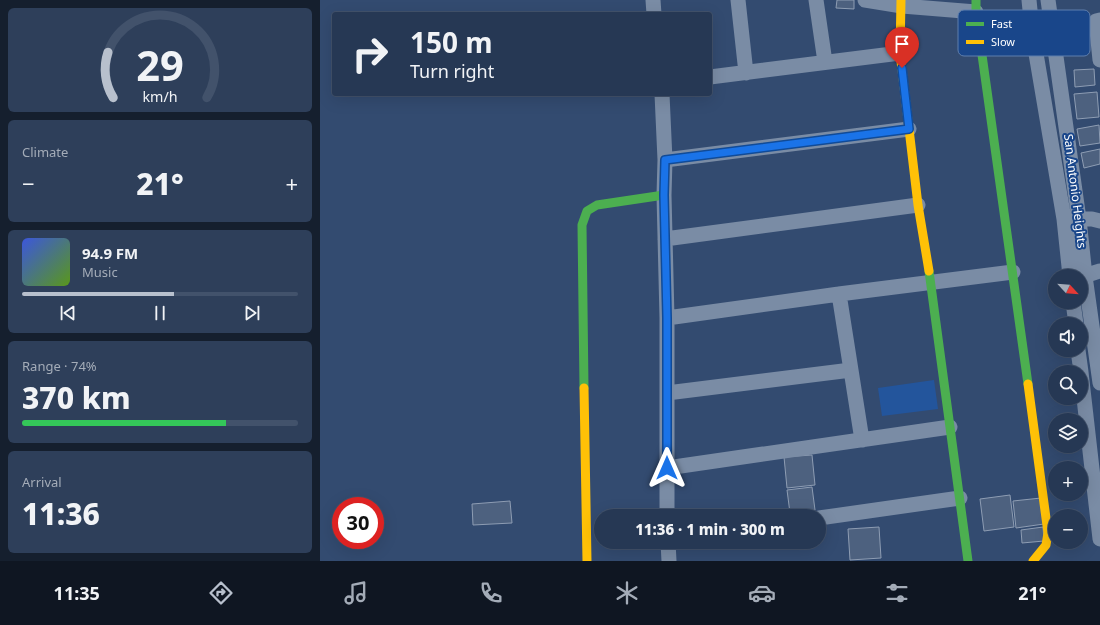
<!DOCTYPE html>
<html lang="en">
<head>
<meta charset="utf-8">
<style>
  body { margin:0; font-family:"Noto Sans",sans-serif; background:#2e3f5a; color:#f1f3f6; height:100vh; display:flex; flex-direction:column; font-size:15px; white-space:nowrap }
  * { box-sizing:border-box; margin:0 }
  p { font-size:13px; color:#a4acb8 }
  .icon { flex:none; width:22px; height:22px; fill:none; stroke:currentColor; stroke-width:2; stroke-linecap:round; stroke-linejoin:round }
  .map { position:relative; flex:1; overflow:hidden }
  .details { display:flex; flex-direction:column; gap:8px; padding:8px; background:#151f2e; width:320px }
  .details>* { flex:none }
  .banner { position:absolute; left:12px; top:12px; width:380px; height:84px; border-radius:4px; box-shadow:0 4px 16px #0002,0 0 0 1px #42526b; background:#263854; color:#f1f3f6; overflow:hidden }
  .needle { width:26px; rotate:116deg }
  .tools { position:absolute; left:728px; top:269px; display:grid; gap:8px }
  .tools a { display:grid; place-items:center; width:40px; height:40px; border-radius:50%; background:#263854; box-shadow:0 4px 16px #0002,0 0 0 1px #42526b; font-size:20px }
  .speed { position:absolute; left:12px; top:497px; display:flex; gap:8px; font-size:20px; font-weight:700; text-align:center }
  .speed>* { display:grid; place-content:center; width:52px; height:52px; border-radius:50%; background:#263854; box-shadow:0 4px 16px #0002,0 0 0 1px #42526b; line-height:1 }
  .speed .limit { border:6px solid #d22; background:#fff; color:#111 }
  .pin { position:absolute; display:grid; place-items:center; width:34px; height:34px; color:#fff; margin:-41px -17px; border-radius:50% 50% 50% 0; rotate:-45deg; box-shadow:0 0 4px #0007 }
  .pin .icon { rotate:45deg }
  .me { position:absolute; width:44px; margin:-22px; rotate:0deg; stroke-linejoin:round; filter:drop-shadow(0 0 3px #0008) }
  .turn { display:flex; align-items:center; gap:14px; height:84px; padding:0 12px; font-size:18px }
  .turn .icon { width:52px; height:52px; stroke-width:2.5 }
  .turn b { display:block; font-size:28px; line-height:34px }
  .big { font-size:30px; font-weight:800; line-height:1.1 }
  .details .card { flex:1; display:flex; flex-direction:column; justify-content:center; gap:6px; min-width:0; padding:0 14px; border-radius:6px; background:#2e3f5a }
  .details .dial { align-items:center; gap:0 }
  .dial svg { height:104px; overflow:visible; fill:none; stroke:#42526b; stroke-width:7; stroke-linecap:round; text-anchor:middle }
  .dial text { fill:#f1f3f6; stroke:none }
  .song { display:flex; align-items:center; gap:12px }
  .cover { width:48px; height:48px; border-radius:6px; background:linear-gradient(135deg,hsl(230 70% 55%),hsl(90 70% 35%)) }
  .played { height:4px; border-radius:2px; background:linear-gradient(90deg,#b8c0cd 55%,#42526b 55%) }
  .keys { display:flex; justify-content:space-around; direction:ltr }
  .heat { display:flex; justify-content:space-between; align-items:center; font-size:22px; direction:ltr }
  .charge { height:6px; border-radius:3px; background:linear-gradient(90deg,#34c759 74%,#42526b 0) }
  .trip { position:absolute; left:274px; top:509px; width:232px; height:40px; border-radius:20px; background:#263854; box-shadow:0 4px 16px #0002,0 0 0 1px #42526b; font-weight:800; line-height:40px; text-align:center }
  .dock { display:flex; height:64px; justify-content:space-around; align-items:center; background:#0f1622; color:#a4acb8 }
  .dock .icon { width:28px; height:28px }
  .dock .on { color:#b8c0cd }
  .dock b { font-size:18px; color:#f1f3f6 }
  main { display:flex; flex:1; min-height:0 }
  .map>svg:first-child { display:block }
  .green { fill:#23559c }
  .building { fill:#4d617f; stroke:#8e9db3 }
  .lines { fill:none; stroke-linecap:round; stroke-linejoin:round }
  .street { stroke:#7a8ca5; stroke-width:15 }
  .fast { stroke:#4caf50; stroke-width:9 }
  .slow { stroke:#ffc107; stroke-width:9 }
  .route-casing { stroke:#114b97; stroke-width:10 }
  .route { stroke:#1a73e8; stroke-width:7 }
  .labels { text-anchor:middle; stroke-width:4; stroke-linejoin:round; paint-order:stroke }
  .street-label { font-size:12px; fill:#fff; stroke:#19468a }
  .key { fill:#19468a; stroke:#5e7ead; stroke-width:1 }
  .key-label { font-size:11px; fill:#fff }
</style>
</head>
<body>
<main>
<section class="details">
<div class="card dial"><svg viewBox="0 0 100 80">
<path d="M14 69A42 42 0 1 1 86 69"/>
<path d="M14 69A42 42 0 0 1 10 34" stroke="#b8c0cd"/>
<text x="50" y="56" font-size="32" font-weight="700">29</text>
<text x="50" y="72" font-size="11">km/h</text>
</svg></div>
<div class="card"><p>Climate</p>
<div class="heat"><a>−</a><b class="big">21°</b><a>+</a></div>
</div>
<div class="card">
<div class="song"><i class="cover"></i><div><b>94.9 FM</b><p>Music</p></div></div>
<div class="played"></div>
<div class="keys"><svg class="icon" aria-label="previous" viewBox="0 0 24 24"><path d="M18 5L8 12l10 7zM5 5v14"/></svg><svg class="icon" aria-label="pause" viewBox="0 0 24 24"><path d="M8 5v14M16 5v14"/></svg><svg class="icon" aria-label="next" viewBox="0 0 24 24"><path d="M6 5l10 7-10 7zM19 5v14"/></svg></div>
</div>
<div class="card"><p>Range · 74%</p><b class="big">370 km</b><div class="charge"></div></div>
<div class="card"><p>Arrival</p><b class="big">11:36</b></div>
</section>
<div class="map">
<svg width="780" height="561" viewBox="0 0 780 561">
  <rect width="100%" height="100%" fill="#334b70"/>
  <path class="green" d="M614,380l4,29 -56,7 -4,-28z"/>
  <path class="building" d="M517,0h17v9l-18,-1z
    M774,69l1,16 -20,2 -1,-17z
    M777,92l2,25 -22,2 -3,-25z
    M779,125l1,18 -20,3 -3,-17z
    M780,149v15l-16,4 -3,-15z
    M492,455l3,30 -28,3 -3,-31z
    M492,487l3,23 -25,3 -3,-23z
    M690,495l4,32 -30,4 -4,-32z
    M721,498l3,26 -28,4 -3,-27z
    M190,501l2,22 -39,2 -1,-21z
    M559,527l2,31 -31,2 -2,-31z
    M723,527l1,14 -22,2 -1,-13z"/>
  <g class="lines">
    <path class="street" d="M333,0l1,14
      M418,0l8,73
      M496,0l9,62
      M545,0l37,6 74,6
      M709,0l3,30 32,189 6,57
      M728,0l31,219 6,57 15,107
      M780,20l-4,1 4,39
      M390,77l190,-24
      M342,94l3,66 -1,35 3,123v198
      M345,160l244,-31
      M749,219h23l8,2
      M345,239l253,-34
      M761,277l19,-6
      M519,294l23,146
      M753,302l3,22
      M347,318l172,-24 174,-22
      M758,350l3,22
      M761,372l19,167
      M347,393l184,-23
      M347,468l283,-41
      M499,518l141,-20
      M348,542l1,19"/>
    <path class="fast" d="M656,0v12l52,372
      M609,271l39,290
      M264,388l-2,-163 5,-14 10,-6 67,-10"/>
    <path class="slow" d="M581,0l-1,53 18,152 11,66
      M708,384l20,149 -2,12 -13,16
      M264,388l3,173"/>
  </g>
  <g class="lines">
    <defs>
      <path id="route" d="M347,468v-150l-3,-123 1,-35 244,-31 -7,-61"/>
    </defs>
    <use href="#route" class="route-casing"/>
    <use href="#route" class="route"/>
  </g>
  <g class="labels">
    <g class="street-label">
      <text transform="translate(755 191) rotate(83)" y="4">San Antonio Heights</text>
    </g>
  </g>
  <rect x="638" y="10" width="132" height="46" rx="6" class="key"/>
  <rect x="646" y="22" width="18" height="4" fill="#4caf50"/>
  <rect x="646" y="40" width="18" height="4" fill="#ffc107"/>
  <g class="key-label">
    <text x="671" y="28">Fast</text>
    <text x="671" y="46">Slow</text>
  </g>
</svg>
<div class="tools">
<a><svg class="needle" viewBox="-14 -14 28 28"><path d="M0-13l5 13h-10z" fill="#e53935"/><path d="M0 13l5-13h-10z" fill="#a4acb8"/></svg></a>
<a><svg class="icon" aria-label="sound" viewBox="0 0 24 24"><path d="M4 9h4l5-4v14l-5-4H4zM17 9q2 3 0 6"/></svg></a>
<a><svg class="icon" aria-label="search" viewBox="0 0 24 24"><circle cx="10" cy="10" r="6"/><path d="M15 15l6 6"/></svg></a>
<a><svg class="icon" aria-label="layers" viewBox="0 0 24 24"><path d="M12 4l9 5-9 5-9-5zM3 14l9 5 9-5"/></svg></a>
<a>+</a>
<a>−</a>
</div>
<div class="speed"><div class="limit">30</div></div>
<div class="pin" style="left:582px;top:68px;background:#d93025"><svg class="icon" aria-label="arrive" viewBox="0 0 24 24"><path d="M6 21V4h12l-3 4 3 4H6"/></svg></div>
<svg class="me" style="left:347px;top:468px" viewBox="-20 -20 40 40"><path d="M0-17L14 15 0 8-14 15z" fill="#1a73e8" stroke="#fff" stroke-width="4"/></svg>
<div class="trip">11:36 · 1 min · 300 m</div>
<div class="banner">
<div class="turn"><svg class="icon" aria-label="right" viewBox="0 0 24 24"><path d="M7 20v-9h11M14 6l5 5-5 5"/></svg><div><b>150 m</b>Turn right</div></div>
</div>
</div>
</main>
<nav class="dock">
<b>11:35</b>
<svg class="icon on" aria-label="directions" viewBox="0 0 24 24"><path d="M12 3l9 9-9 9-9-9zM9 14v-3h6M13 9l2 2-2 2"/></svg>
<svg class="icon" aria-label="music" viewBox="0 0 24 24"><path d="M9 18V5l10-2v13"/><circle cx="6" cy="18" r="3"/><circle cx="16" cy="16" r="3"/></svg>
<svg class="icon" aria-label="phone" viewBox="0 0 24 24"><path d="M5 4h4l2 5-3 2q2 4 5 5l2-3 5 2v4C11 20 4 13 5 4z"/></svg>
<svg class="icon" aria-label="climate" viewBox="0 0 24 24"><path d="M12 3v18M4 7l16 10M4 17L20 7"/></svg>
<svg class="icon" aria-label="car" viewBox="0 0 24 24"><path d="M5 17H2v-5l4-1 3-4h7l3 4 3 1v5h-3M9 17h6M6 11h13"/><circle cx="7" cy="17" r="2"/><circle cx="17" cy="17" r="2"/></svg>
<svg class="icon" aria-label="filters" viewBox="0 0 24 24"><path d="M4 7h16M4 17h16"/><circle cx="9" cy="7" r="2"/><circle cx="15" cy="17" r="2"/></svg>
<b>21°</b>
</nav>
</body>
</html>
